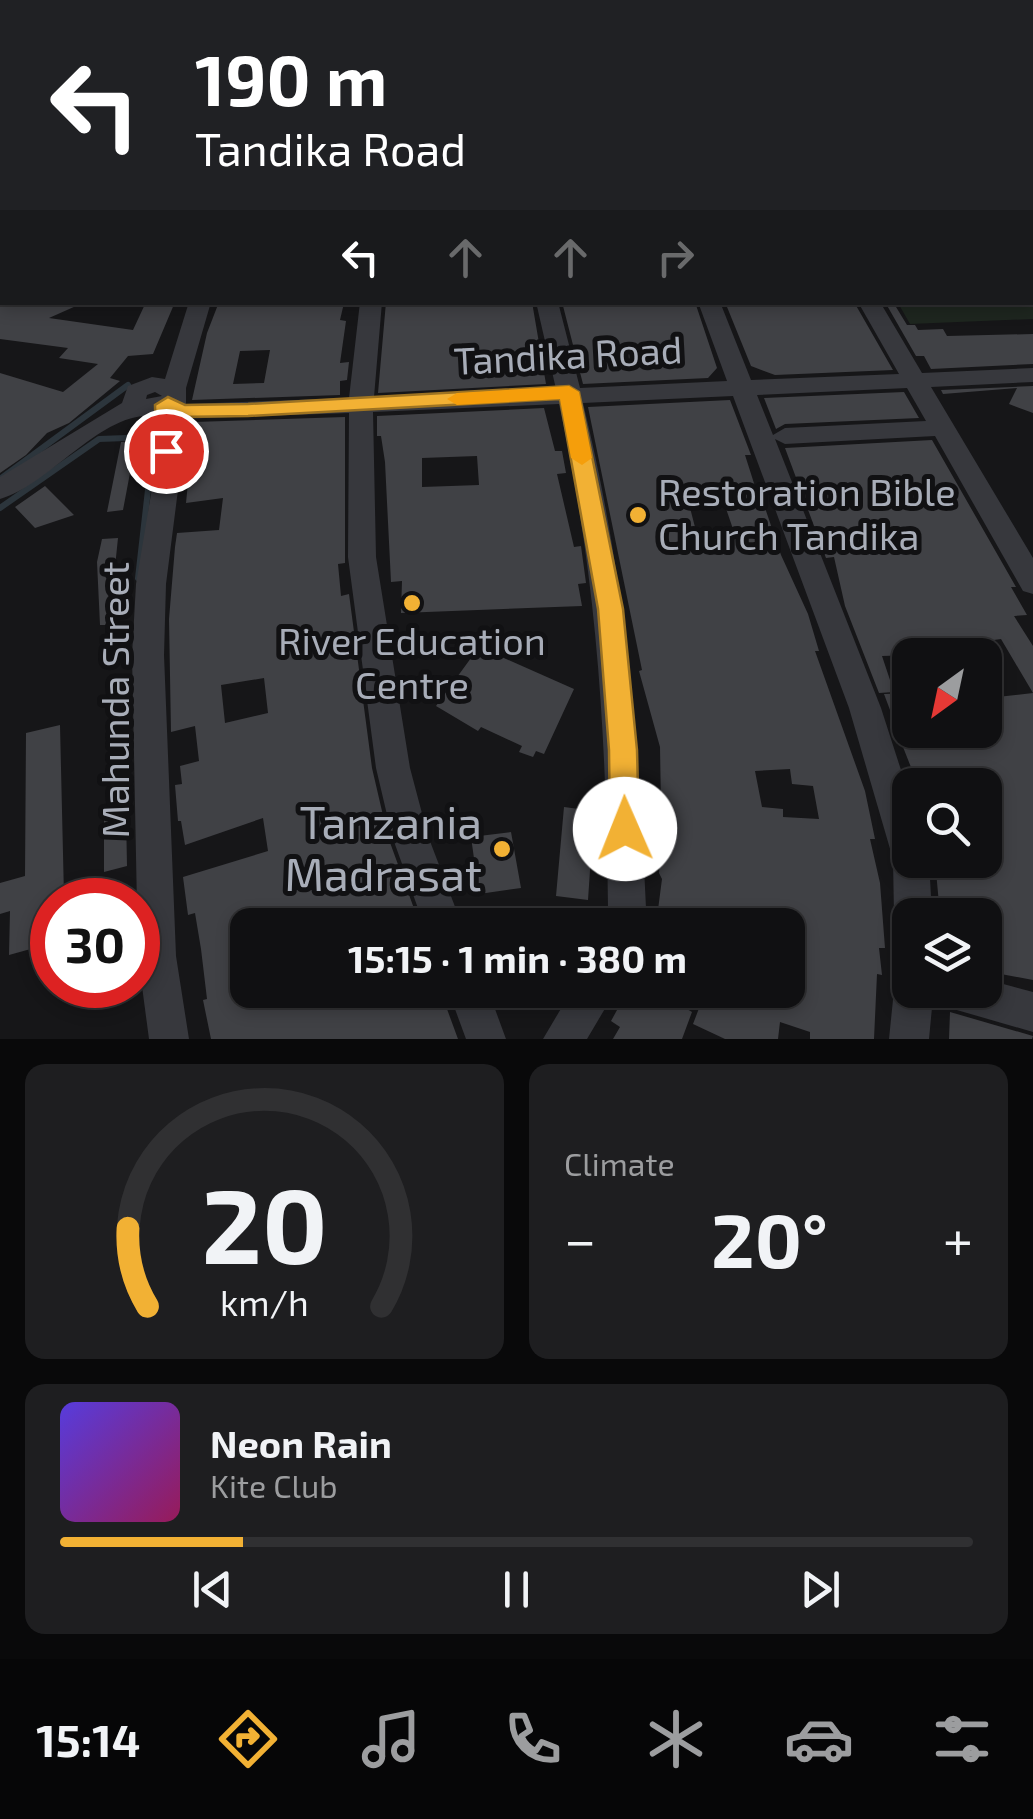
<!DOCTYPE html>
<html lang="en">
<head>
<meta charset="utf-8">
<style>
  body { margin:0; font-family:"Exo 2",sans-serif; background:#1e1e20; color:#f1f3f6; height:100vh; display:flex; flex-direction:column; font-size:38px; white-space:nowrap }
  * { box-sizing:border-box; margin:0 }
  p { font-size:32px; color:#9c9d9f }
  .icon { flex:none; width:55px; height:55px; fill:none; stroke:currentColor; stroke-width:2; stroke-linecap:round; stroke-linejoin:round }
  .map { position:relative; height:1039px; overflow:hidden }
  .drawer { display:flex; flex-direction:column; gap:25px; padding:25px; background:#09090a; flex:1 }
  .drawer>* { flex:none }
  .top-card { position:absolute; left:0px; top:0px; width:1035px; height:305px; box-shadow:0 5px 15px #0003,0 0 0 2px #303032; background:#202124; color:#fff; overflow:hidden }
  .needle { width:65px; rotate:213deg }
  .controls { position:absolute; left:892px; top:638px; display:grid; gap:20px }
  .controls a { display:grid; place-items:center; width:110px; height:110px; border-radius:20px; background:#101012; box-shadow:0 5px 15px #0003,0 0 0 2px #303032; font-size:50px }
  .speed { position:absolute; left:30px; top:878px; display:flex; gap:20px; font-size:50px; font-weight:700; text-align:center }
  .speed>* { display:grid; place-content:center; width:130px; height:130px; border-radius:50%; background:#101012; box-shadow:0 5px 15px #0003,0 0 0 2px #303032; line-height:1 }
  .speed .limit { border:15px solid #d22; background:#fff; color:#111 }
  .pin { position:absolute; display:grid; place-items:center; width:85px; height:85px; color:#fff; margin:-42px; border:5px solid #fff; border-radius:50%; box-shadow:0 2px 10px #0007 }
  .me { position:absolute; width:110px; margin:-55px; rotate:359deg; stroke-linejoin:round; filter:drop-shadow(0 0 8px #0008) }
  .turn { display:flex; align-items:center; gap:35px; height:210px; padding:0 30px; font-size:45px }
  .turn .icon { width:130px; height:130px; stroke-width:2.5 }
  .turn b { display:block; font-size:70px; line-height:85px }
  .lanes { display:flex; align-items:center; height:95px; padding:0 30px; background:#0003; justify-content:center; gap:50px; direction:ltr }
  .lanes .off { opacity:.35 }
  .big { font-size:75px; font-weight:700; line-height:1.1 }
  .drawer .widget { flex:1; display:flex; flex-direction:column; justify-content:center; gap:15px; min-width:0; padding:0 35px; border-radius:20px; background:#1e1e20 }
  .drawer .dial { align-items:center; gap:0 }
  .dial svg { height:260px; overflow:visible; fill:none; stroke:#303032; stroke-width:7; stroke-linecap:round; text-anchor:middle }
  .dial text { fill:#f1f3f6; stroke:none }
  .song { display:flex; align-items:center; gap:30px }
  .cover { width:120px; height:120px; border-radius:15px; background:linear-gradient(135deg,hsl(250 70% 55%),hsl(330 70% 35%)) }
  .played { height:10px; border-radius:5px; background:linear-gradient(90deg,#f2b134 20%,#303032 20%) }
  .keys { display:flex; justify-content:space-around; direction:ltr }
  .heat { display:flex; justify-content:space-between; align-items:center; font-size:55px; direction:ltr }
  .drawer .tiles { flex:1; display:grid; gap:25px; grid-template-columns:1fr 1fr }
  .widget:last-child { grid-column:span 2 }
  .trip { position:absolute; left:230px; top:908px; width:575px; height:100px; border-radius:20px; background:#101012; box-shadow:0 5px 15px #0003,0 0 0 2px #303032; font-weight:700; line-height:100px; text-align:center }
  .tab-bar { display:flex; height:160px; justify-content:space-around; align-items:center; background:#060607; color:#9c9d9f }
  .tab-bar .icon { width:70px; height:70px }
  .tab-bar .on { color:#f2b134 }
  .tab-bar b { font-size:45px; color:#f1f3f6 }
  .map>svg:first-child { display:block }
  .green { fill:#1e261f }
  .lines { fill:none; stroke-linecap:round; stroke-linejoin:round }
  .stream-far1 { stroke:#2c353c; stroke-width:4 }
  .stream { stroke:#2c353c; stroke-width:6 }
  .building { fill:#404145; fill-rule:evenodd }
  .minor { fill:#37383d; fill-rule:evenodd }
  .route { fill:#f2b134; stroke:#9d7322; stroke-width:2.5 }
  .slow { fill:#f59e0b }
  .poi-dot { fill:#f2b134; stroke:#111113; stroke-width:4 }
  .labels { text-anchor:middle; stroke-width:10; stroke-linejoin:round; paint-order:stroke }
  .street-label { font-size:38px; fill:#a8adb8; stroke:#111113 }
  .poi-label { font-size:38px; fill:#a8adb8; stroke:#111113; text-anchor:start }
  .near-poi-label { font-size:45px; fill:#a8adb8; stroke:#111113; text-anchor:end }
</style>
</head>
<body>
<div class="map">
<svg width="1033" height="1039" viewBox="0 0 1033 1039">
  <rect width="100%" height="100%" fill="#161618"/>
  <path class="green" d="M1033,252v67l-123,5 -12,-21 134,-1z"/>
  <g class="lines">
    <path class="stream-far1" d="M970,2l22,-2"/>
    <path class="stream" d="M0,479l128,-94
      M0,508l99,-69 55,-2 -16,141"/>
  </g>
  <path class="building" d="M0,302h85l-36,16 84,12 13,-28h29l-22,52 -25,2 -18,22 10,3 -51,42 -22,10 -21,22 -26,18v-100l63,19 35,-28 -39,-6 9,-10 -68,-9z
    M219,302l125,1 -4,17 6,1 -6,42 9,-1 -2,18 -7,1v14l-148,5 15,-67zM270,350l-6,33 -31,1 7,-33z
    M386,302h146l14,82 -168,9z
    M562,302h133l22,66 -9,10 -125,6z
    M725,302h129l39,68 -118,5 -24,-9z
    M885,302h8l14,23h8l3,5 25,-1 4,7 86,-2v30l-102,5 -7,-13h-8z
    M1033,386v27l-24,-9 8,-16 -74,6 -2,-4z
    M904,392l15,26 -134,6 -9,5 -12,-31z
    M730,400l21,55h-6l14,44h3l19,56 27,59 11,37h-4l50,140 10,48h-5l10,44 5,65h-6l3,27 -5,-1 -3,65h-64v-7l-30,-10 -2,17h-53l-32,-15 13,-34h82v-65h-45l1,-10 -38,-8 -2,18h-48l6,-46 -3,-6 4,-46h-8l-1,-21 7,1 -1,-60 -21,-76 3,-1 -54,-263zM722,497l11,32 -37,2 -8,-31zM790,769l2,15 21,2 6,33 -36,-2v-8l-21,-2 -7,-36z
    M544,408l11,43h7l4,22 -9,1 17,73 7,-1 5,37 -8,1 4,22 -181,7 1,-32 -11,1 -6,-120 -4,-26h-4v-20zM477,456l2,29 -57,2v-29z
    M345,417v146l-7,1 3,32 8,-2 23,174 16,69 32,88h-172v65h192l18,49h-247l-8,-39 4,-1 -6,-50 -6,-36 -7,2 -5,-38 85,-26 -5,-33 -78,27 -4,-24h-3l-3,-36 7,-1 -2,-18 19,-5 -4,-35 -24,6 -2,-113 6,-72 2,-14 42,-3 4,-32 -37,5 8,-81zM264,678l4,35 -43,10 -4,-38z
    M932,440l84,147h-5l16,28 -13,1 19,30v334l-48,-9v-56h-45l-5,-55h54l-4,-15v-60h-67l-15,-38h7l-14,-38 -6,1 -6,-16 26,-1v37h75v-59l12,26 36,-4 -32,-54 -29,4 4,10 -94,3 12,36 -15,1 -34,-87 -11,-49 -8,1 -41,-110z
    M143,441l-7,31 -6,1 -7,37 -16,2 14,-70z
    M45,486l29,29 -39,13 -20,-21z
    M118,538l-9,87h-9l-3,-63 5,-23z
    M479,647l95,42 -30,65 -8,-3 -3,6 -14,-5 3,-6 -41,-19 -3,4 -42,-25z
    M60,725l4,171 -19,6v43l-36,10 1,-44 -10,3v-31l25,-7 1,-143z
    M564,807l30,4 -6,89 -32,-4z
    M126,814l1,52 -23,6v-53z
    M511,832l10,56 -42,6 -8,-57z
    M628,990h27l37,22 -10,27h-69l7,-12 -9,-6z
    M950,1012l83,24 -1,3h-83z"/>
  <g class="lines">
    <path class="minor" d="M135,0h20l1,2h-19z
      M744,0h16l1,2h-15z
      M845,0h16l1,2h-15z
      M1004,0h29v4l-30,-2z
      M1032,23h1v8h-1z
      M1032,60h1v10h-1z
      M1032,105h1v10h-1z
      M0,175l2,1v11h-2z
      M0,208l2,1v13l-2,-1z
      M189,302h22l-25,86v16l163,-6 11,-96h22l-8,95 182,-8 -20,-87h22l22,86 147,-7 -29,-79h22l31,78 148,-6 -41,-72h22l42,71 111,-5v14l-102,5 102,171v36l-10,-3 -88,-155 -150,8 -10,-5 106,269 29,90v62h19l3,55h-22v17l-10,-4 -6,-13 -1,-56 -44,-151 -116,-312 -150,7c42,173 55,327 63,505l-7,17h-38l7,-17c-2,-177 -11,-331 -49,-504l-186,8 3,145 34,211 18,68 34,89h-38l-32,-89 -16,-68 -28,-211 1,-144 -171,6 1,63 -13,102 -2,71 12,301 13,83h-40l-11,-83 -6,-301 4,-71 17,-102v-66c-53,-4 -103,69 -153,83v-22l122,-74 6,-17 24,-9 13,2zM907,388l19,33 -141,7 -12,7 -16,-40zM155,392l7,4 -16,3 1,-4z
      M910,972v18h75v-11l48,13v40l-97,-28 -3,-7 -4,42h-40l5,-49 6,-14z
      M448,990h40l18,49h-40z
      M572,990h44l-29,49h-44z"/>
  </g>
  <path class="route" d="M569,386l10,6 44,217 14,141 2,79 -4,9 -10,4 -11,-4 -4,-9 -1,-79 -11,-141 -38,-210 -312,17 -73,1 2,34 -11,7 -10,-7 -1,-46 13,-8 17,8 63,-1z"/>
  <path class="slow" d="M569,386l10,6 13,66 -10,7 -11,-7 -11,-59 -103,6 -10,-6 10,-6z"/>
  <g class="poi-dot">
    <circle cx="638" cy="515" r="10"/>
    <circle cx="412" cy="603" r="10"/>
    <circle cx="502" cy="849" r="10"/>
  </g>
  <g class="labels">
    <g class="street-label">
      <text transform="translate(568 356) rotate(-3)" y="13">Tandika Road</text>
      <text transform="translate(116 700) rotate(-90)" y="13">Mahunda Street</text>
    </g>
    <g class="poi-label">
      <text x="658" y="506">Restoration Bible<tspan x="658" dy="44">Church Tandika</tspan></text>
      <text x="412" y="655" text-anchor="middle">River Education<tspan x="412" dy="44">Centre</tspan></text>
    </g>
    <g class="near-poi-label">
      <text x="482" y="839">Tanzania<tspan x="482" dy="52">Madrasat</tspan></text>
    </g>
  </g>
</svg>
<div class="controls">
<a><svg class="needle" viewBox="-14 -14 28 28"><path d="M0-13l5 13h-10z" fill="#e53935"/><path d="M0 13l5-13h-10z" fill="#9c9d9f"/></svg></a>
<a><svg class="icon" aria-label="search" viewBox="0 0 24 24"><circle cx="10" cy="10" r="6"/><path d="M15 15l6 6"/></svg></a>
<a><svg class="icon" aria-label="layers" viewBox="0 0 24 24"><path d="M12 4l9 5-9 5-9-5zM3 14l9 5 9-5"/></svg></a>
</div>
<div class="speed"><div class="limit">30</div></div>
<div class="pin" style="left:166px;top:451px;background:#d93025"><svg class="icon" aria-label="arrive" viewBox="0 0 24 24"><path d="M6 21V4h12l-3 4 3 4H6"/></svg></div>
<svg class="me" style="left:625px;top:829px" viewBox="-20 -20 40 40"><circle r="19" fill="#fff"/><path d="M0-13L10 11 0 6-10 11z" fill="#f2b134"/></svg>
<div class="trip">15:15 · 1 min · 380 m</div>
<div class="top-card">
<div class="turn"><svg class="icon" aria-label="left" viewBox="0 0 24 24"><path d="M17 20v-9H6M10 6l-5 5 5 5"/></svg><div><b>190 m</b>Tandika Road</div></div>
<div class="lanes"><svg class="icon" aria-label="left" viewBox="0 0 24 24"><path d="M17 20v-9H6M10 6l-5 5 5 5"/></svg><svg class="icon off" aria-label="ahead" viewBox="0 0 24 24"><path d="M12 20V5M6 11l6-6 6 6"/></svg><svg class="icon off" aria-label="ahead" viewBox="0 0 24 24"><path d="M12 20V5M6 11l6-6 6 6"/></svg><svg class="icon off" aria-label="right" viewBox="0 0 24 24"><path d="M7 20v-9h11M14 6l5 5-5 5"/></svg></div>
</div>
</div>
<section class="drawer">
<div class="tiles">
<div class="widget dial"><svg viewBox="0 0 100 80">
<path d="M14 69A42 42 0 1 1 86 69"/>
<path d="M14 69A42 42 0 0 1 8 45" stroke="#f2b134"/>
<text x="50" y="56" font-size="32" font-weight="700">20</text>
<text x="50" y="72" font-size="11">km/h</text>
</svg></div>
<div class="widget"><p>Climate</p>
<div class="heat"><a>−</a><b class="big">20°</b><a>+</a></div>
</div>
<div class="widget">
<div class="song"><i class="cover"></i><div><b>Neon Rain</b><p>Kite Club</p></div></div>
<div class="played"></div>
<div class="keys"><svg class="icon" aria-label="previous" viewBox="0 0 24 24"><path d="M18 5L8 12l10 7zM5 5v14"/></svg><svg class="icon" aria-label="pause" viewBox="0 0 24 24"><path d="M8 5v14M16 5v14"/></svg><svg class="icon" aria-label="next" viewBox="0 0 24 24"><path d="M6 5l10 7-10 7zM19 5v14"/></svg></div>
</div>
</div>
</section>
<nav class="tab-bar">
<b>15:14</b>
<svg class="icon on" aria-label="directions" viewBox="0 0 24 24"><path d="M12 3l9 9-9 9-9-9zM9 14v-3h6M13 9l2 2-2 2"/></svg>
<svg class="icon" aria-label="music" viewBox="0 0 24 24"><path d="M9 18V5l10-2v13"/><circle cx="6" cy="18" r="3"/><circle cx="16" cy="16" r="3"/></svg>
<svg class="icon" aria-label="phone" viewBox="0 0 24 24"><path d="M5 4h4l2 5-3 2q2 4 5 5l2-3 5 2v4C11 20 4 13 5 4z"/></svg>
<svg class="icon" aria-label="climate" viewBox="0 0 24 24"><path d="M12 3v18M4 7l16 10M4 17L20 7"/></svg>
<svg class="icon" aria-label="car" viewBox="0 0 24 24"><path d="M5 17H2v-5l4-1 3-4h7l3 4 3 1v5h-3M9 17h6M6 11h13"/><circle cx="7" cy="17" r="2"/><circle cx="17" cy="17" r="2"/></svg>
<svg class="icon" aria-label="filters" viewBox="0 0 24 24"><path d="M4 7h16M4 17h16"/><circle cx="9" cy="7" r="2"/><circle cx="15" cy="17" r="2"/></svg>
</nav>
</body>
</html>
